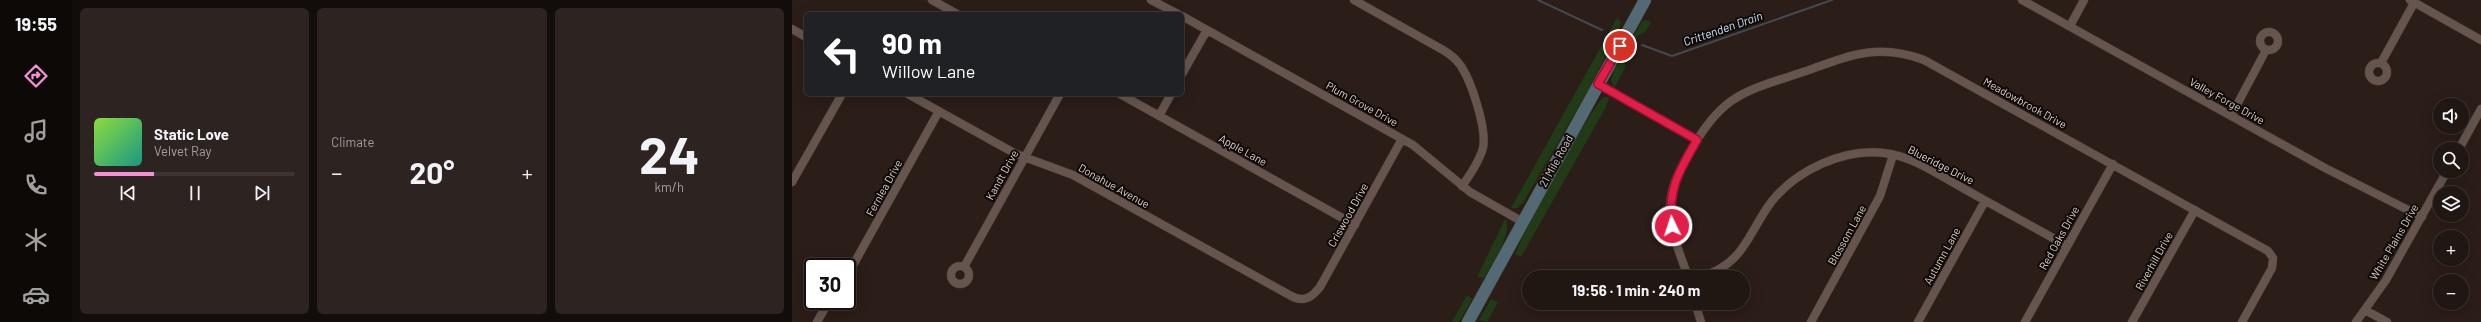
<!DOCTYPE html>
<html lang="en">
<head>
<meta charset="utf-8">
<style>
  body { margin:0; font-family:Barlow,sans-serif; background:#2d2320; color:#f1f3f6; height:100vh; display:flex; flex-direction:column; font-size:15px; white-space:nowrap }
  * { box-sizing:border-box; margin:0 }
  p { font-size:13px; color:#a29f9f }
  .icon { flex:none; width:22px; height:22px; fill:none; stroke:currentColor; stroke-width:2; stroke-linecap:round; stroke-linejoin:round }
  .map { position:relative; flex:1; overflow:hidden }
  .details { display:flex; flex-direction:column; gap:8px; padding:8px; background:#120c0a; width:720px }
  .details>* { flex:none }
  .hud { position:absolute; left:12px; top:12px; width:380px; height:84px; border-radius:6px; box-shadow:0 4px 16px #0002,0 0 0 1px #3d3532; background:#202124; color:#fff; overflow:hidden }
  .buttons { position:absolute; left:1641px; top:98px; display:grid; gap:8px }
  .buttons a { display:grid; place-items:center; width:36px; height:36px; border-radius:50%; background:#201612; box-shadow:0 4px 16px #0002,0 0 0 1px #3d3532; font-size:20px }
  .speed { position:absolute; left:12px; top:258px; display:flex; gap:8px; font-size:20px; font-weight:700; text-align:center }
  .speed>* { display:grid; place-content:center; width:52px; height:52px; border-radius:50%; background:#201612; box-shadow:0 4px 16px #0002,0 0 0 1px #3d3532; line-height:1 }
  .speed .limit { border:2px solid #111; border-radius:6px; background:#fff; color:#111 }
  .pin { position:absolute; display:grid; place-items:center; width:34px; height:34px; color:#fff; margin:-17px; border:2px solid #fff; border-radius:50%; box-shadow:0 1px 4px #0007 }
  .me { position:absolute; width:44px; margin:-22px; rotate:356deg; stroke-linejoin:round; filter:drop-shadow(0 0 3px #0008) }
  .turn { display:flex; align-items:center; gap:14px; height:84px; padding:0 12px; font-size:18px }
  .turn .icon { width:52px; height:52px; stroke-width:2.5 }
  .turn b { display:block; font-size:28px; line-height:34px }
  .big { font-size:30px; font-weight:700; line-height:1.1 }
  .details .card { flex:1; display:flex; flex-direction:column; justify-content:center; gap:6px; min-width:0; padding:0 14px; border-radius:6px; background:#2d2320 }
  .details .dial { align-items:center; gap:0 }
  .dial b { font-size:52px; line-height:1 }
  .song { display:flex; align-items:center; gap:12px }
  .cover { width:48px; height:48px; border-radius:6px; background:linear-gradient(135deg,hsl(90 70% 55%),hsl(170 70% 35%)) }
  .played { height:4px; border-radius:2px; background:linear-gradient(90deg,#f291d6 30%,#3d3532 30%) }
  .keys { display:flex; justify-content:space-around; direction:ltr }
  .heat { display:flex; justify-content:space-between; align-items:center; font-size:22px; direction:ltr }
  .details .tiles { flex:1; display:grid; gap:8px; grid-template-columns:repeat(3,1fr) }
  .trip { position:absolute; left:730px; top:270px; width:228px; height:40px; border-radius:20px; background:#201612; box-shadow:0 4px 16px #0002,0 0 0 1px #3d3532; font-weight:700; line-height:40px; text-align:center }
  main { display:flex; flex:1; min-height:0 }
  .tabs { display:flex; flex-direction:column; width:72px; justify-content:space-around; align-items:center; background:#0d0907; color:#a29f9f }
  .tabs .icon { width:28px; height:28px }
  .tabs .selected { color:#f291d6 }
  .tabs b { font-size:18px; color:#f1f3f6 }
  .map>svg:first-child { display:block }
  .green { fill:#203b16 }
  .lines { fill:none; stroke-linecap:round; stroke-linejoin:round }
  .stream { stroke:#42494f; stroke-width:2 }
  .street-casing { stroke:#433835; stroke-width:9 }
  .secondary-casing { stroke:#433835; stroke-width:13 }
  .street { stroke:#65554e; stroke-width:8 }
  .secondary { stroke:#536a74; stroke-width:12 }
  .route-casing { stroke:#92132f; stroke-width:10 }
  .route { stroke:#e11d48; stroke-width:7 }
  .labels { text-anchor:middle; stroke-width:4; stroke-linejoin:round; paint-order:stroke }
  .street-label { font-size:11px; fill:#ddd4d0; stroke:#0f0907 }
  .water-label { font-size:12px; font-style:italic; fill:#c2e2f8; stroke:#0f0907 }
</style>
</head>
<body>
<main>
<nav class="tabs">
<b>19:55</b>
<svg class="icon selected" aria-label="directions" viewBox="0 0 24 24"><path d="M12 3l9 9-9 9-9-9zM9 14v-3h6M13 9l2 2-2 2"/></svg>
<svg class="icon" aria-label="music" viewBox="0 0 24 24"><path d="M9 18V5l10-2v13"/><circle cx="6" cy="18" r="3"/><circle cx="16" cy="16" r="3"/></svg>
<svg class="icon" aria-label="phone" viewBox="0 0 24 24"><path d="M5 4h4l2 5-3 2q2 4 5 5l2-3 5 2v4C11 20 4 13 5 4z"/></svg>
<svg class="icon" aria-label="climate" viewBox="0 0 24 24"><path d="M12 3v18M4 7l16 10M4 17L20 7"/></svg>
<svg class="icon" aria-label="car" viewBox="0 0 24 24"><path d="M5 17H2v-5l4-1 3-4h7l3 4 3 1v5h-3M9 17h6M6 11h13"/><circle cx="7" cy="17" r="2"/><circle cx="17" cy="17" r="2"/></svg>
</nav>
<section class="details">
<div class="tiles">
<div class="card">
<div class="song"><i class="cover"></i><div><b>Static Love</b><p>Velvet Ray</p></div></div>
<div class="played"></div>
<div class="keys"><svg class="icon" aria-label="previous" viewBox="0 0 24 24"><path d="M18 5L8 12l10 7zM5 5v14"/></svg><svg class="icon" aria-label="pause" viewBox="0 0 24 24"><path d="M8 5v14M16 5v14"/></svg><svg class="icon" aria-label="next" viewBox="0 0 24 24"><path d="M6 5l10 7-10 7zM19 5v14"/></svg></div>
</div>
<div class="card"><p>Climate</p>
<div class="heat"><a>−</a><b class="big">20°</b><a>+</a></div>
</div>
<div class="card dial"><b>24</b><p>km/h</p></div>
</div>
</section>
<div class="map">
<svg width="1689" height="322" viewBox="0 0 1689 322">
  <rect width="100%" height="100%" fill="#2b1d18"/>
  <path class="green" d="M825,18l4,4 -1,6 -35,68 -62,107 -6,5h-6z
    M855,20l4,2 -5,9 -10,6 -11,19v12l-11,20 -3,-8 2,-7 29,-52z
    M813,97h4l-3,10 -85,150 -6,-3c24,-54 53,-106 86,-155z
    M713,219c9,11 -14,48 -21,59l-7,-1z
    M675,295l5,4 -13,23h-7z
    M699,299l7,3 -11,20 -8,-2z"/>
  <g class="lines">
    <path class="stream" d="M746,0l64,30
      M850,45l30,11 160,-56"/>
    <defs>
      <path id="street" d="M140,0l25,14
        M359,0l27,14
        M562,0l89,50c7,4 13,9 18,16 11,17 26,63 22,82 -4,14 -13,27 -21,38
        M1230,0l303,168 97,49
        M1618,0l71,40
        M390,16l231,129 57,47 53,30
        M1278,26l14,-26
        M0,29l14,8
        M1468 41a9 9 0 1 1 18 0a9 9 0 1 1-18 0Z
        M1577 72a9 9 0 1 1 18 0a9 9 0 1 1-18 0Z
        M1589,63l33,-60
        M390,74l25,-44
        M806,84l99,56
        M116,94l108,60 57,21 220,122c12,5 19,0 27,-10l82,-148
        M328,94l235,131
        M367,116l12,-22
        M1439,116l35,-66
        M1667,149l22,-40
        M0,182l50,-88
        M159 275a9 9 0 1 1 18 0a9 9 0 1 1-18 0Z
        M172,267l96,-173
        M55,276l92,-165
        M896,277c-7,-21 -17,-43 -18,-64 -1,-22 7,-39 18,-58 35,-63 56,-63 121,-85 42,-15 70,-27 115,-10l344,191 5,7 -1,10 -30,54
        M908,277c45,-13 47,-43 72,-76 25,-31 72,-53 112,-48 28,3 53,21 77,34 35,20 71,39 106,59
        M903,303l6,19
        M1573,310l22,12
        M25,322l12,-21
        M1019,322l69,-126 13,-41
        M1126,322l67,-121
        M1233,322l88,-158
        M1340,322l63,-112
        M1564,322l30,-42 61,-109"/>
      <path id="secondary" d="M676,322l177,-322"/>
    </defs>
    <use href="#street" class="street-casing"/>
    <use href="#secondary" class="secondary-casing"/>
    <use href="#street" class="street"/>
    <use href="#secondary" class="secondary"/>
  </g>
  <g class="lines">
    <defs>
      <path id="route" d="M828,46l-22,38 99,56c-17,30 -30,49 -25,86"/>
    </defs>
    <use href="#route" class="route-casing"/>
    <use href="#route" class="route"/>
  </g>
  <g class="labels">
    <g class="street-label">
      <text transform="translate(1435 101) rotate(29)" y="4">Valley Forge Drive</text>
      <text transform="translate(1233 103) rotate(29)" y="4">Meadowbrook Drive</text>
      <text transform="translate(570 104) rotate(29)" y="4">Plum Grove Drive</text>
      <text transform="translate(451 150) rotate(29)" y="4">Apple Lane</text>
      <text transform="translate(764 161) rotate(-61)" y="4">21 Mile Road</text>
      <text transform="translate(1149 165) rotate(27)" y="4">Blueridge Drive</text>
      <text transform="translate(210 175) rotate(-61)" y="4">Kandt Drive</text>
      <text transform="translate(322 186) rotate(29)" y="4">Donahue Avenue</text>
      <text transform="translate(92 188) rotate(-61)" y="4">Fernlea Drive</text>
      <text transform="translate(556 215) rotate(-61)" y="4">Criswood Drive</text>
      <text transform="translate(1055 235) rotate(-61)" y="4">Blossom Lane</text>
      <text transform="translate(1267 238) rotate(-61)" y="4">Red Oaks Drive</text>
      <text transform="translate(1602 242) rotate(-60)" y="4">White Plains Drive</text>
      <text transform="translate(1150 256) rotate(-61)" y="4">Autumn Lane</text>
      <text transform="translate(1362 261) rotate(-61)" y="4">Riverhill Drive</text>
    </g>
    <g class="water-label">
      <text transform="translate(931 29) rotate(-19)" y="4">Crittenden Drain</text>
    </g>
  </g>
</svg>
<div class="buttons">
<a><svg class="icon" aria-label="sound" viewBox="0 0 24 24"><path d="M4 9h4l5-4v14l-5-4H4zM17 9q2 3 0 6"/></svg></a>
<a><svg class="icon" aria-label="search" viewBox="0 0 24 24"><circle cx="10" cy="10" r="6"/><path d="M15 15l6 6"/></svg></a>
<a><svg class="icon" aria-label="layers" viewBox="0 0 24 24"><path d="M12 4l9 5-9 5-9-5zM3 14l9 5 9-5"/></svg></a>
<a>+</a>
<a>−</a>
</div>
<div class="speed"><div class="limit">30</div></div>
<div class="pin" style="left:828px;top:46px;background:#d93025"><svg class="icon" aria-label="arrive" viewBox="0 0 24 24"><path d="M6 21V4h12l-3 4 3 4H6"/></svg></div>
<svg class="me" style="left:880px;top:226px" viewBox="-20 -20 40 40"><circle r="17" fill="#e11d48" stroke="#fff" stroke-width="3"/><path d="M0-11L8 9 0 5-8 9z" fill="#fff"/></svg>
<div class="trip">19:56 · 1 min · 240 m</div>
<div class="hud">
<div class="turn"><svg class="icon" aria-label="left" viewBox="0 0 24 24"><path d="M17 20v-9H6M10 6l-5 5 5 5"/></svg><div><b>90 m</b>Willow Lane</div></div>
</div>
</div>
</main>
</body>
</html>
